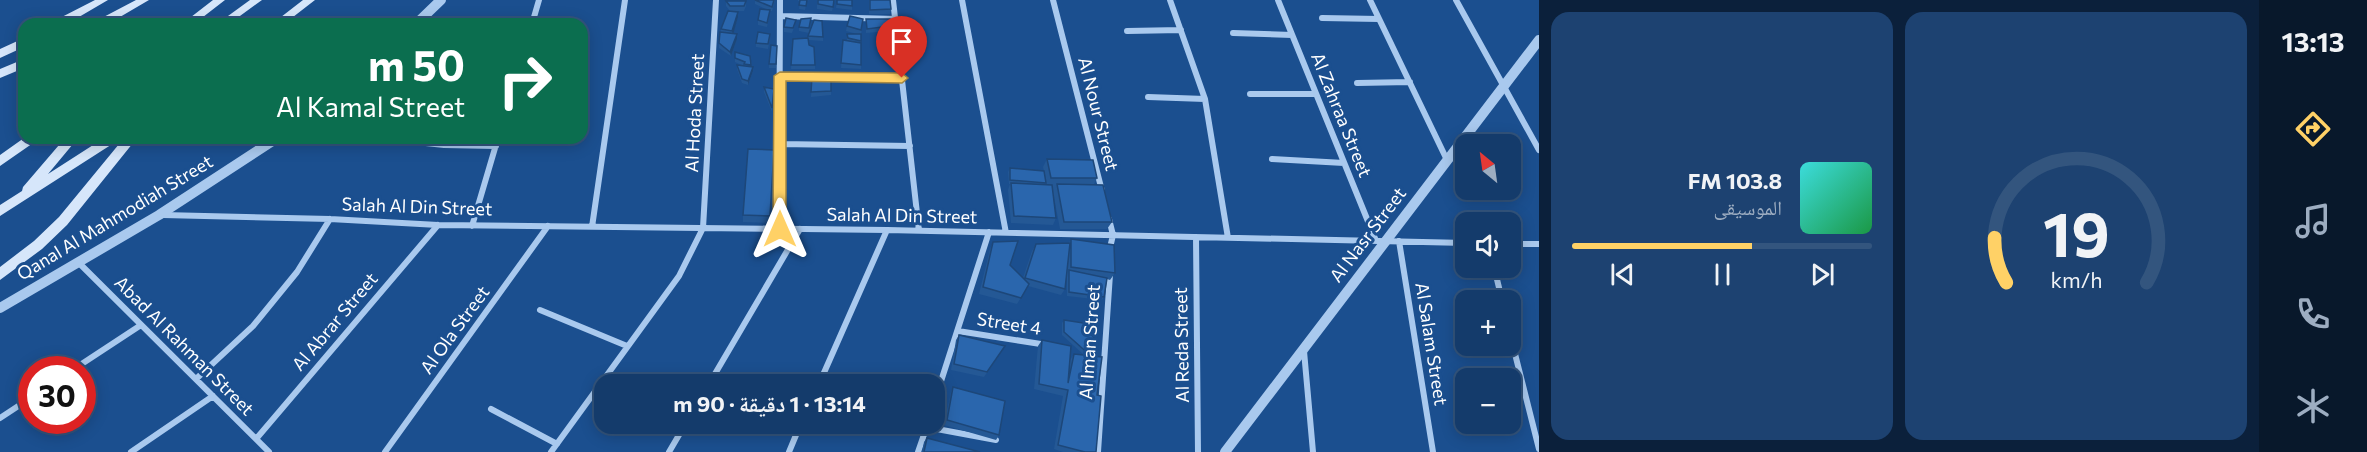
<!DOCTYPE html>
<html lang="ar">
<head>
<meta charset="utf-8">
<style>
  body { margin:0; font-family:Commissioner,"Noto Naskh Arabic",sans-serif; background:#1d4271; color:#f1f3f6; direction:rtl; height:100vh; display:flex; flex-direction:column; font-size:22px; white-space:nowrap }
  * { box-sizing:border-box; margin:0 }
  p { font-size:20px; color:#9dadc1 }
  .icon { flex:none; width:33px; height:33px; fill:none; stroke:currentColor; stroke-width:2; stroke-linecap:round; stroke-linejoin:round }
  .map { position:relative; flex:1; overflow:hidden; direction:ltr }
  .drawer { display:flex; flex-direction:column; gap:12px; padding:12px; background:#0b203b; width:720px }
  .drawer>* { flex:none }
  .hud { position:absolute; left:18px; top:18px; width:570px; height:126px; border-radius:18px; box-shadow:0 3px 15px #0003,0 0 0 2px #33557e; direction:rtl; background:#0b6e4f; color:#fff; overflow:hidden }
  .needle { width:39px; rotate:331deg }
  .fabs { position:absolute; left:1455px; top:134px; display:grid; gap:12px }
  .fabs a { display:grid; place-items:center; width:66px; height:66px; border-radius:12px; background:#143b6b; box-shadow:0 3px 15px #0003,0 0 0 2px #33557e; font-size:30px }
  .speed { position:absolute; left:18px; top:356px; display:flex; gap:12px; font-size:30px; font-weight:700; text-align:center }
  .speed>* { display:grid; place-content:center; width:78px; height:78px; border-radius:50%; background:#143b6b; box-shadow:0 3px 15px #0003,0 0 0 2px #33557e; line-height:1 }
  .speed .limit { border:9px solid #d22; background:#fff; color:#111 }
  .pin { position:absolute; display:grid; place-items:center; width:51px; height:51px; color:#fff; margin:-62px -26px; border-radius:50% 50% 50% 0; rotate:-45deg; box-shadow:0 0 6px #0007 }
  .pin .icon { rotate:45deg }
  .me { position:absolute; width:66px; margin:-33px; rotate:0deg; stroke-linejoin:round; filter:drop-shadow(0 0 4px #0008) }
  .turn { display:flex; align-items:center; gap:21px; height:126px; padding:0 24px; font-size:27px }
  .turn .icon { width:78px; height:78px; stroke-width:2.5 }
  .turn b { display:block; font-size:42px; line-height:51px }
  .drawer .widget { flex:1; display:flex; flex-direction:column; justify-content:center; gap:9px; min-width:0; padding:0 21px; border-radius:18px; background:#1d4271 }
  .drawer .dial { align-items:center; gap:0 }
  .dial svg { height:156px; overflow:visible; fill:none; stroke:#33557e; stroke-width:7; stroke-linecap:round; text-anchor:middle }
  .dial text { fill:#f1f3f6; stroke:none }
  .song { display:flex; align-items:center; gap:18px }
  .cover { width:72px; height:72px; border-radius:9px; background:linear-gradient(135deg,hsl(180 70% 55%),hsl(140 70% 35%)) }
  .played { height:6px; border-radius:3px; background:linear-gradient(90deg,#ffd166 60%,#33557e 60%) }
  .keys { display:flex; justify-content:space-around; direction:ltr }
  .drawer .tiles { flex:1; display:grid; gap:12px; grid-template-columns:repeat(2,1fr) }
  .trip { position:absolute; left:594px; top:374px; width:351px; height:60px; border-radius:18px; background:#143b6b; box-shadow:0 3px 15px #0003,0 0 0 2px #33557e; font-weight:700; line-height:60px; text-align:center; direction:rtl }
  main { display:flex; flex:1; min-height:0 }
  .tab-bar { display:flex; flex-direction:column; width:108px; justify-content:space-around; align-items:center; background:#08182b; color:#9dadc1 }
  .tab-bar .icon { width:42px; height:42px }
  .tab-bar .active { color:#ffd166 }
  .tab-bar b { font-size:27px; color:#f1f3f6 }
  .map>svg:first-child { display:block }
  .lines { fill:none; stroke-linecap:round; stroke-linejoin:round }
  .minor { stroke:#a9c9ee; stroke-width:6 }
  .tertiary { stroke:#a9c9ee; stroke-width:10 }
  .secondary { fill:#d6e6fa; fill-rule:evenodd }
  .wall { fill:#245895 }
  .shaded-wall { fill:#1d4779 }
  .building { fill:#2a66ad; stroke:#1d4779; stroke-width:1.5 }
  .route { fill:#ffd166; stroke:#a68842; stroke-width:1.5 }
  .labels { text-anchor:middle; stroke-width:6; stroke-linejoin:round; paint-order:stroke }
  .street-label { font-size:18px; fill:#fff; stroke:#1b4f8f }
</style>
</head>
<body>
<main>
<nav class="tab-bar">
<b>13:13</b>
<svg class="icon active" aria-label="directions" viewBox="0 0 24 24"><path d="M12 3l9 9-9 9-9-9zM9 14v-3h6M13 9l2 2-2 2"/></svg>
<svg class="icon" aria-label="music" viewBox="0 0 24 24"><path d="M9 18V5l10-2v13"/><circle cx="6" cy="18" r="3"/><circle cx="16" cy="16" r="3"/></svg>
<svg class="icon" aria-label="phone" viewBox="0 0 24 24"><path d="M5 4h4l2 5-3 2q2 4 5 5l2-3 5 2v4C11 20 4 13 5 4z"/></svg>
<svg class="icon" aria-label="climate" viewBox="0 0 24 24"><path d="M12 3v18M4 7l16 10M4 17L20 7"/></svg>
</nav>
<section class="drawer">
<div class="tiles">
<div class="widget dial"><svg viewBox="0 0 100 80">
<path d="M14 69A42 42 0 1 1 86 69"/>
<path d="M14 69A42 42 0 0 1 8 46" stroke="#ffd166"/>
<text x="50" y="56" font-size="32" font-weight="700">19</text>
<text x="50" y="72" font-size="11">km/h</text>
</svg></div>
<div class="widget">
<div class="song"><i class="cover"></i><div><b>103.8 FM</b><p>الموسيقى</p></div></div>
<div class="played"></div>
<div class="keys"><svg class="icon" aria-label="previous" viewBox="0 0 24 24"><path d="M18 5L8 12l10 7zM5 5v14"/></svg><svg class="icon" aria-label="pause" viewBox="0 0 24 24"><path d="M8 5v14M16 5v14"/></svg><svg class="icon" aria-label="next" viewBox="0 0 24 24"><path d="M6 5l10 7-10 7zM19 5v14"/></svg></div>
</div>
</div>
</section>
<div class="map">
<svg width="1539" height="452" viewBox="0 0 1539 452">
  <rect width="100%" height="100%" fill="#1b4f8f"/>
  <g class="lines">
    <path class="minor" d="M893,0l26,231
      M962,0l44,233
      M1053,0l49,191
      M1170,0l35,99 23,139
      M1278,0l98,241
      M1370,0l77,160
      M1456,0l83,150
      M780,16l116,3
      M1322,18l57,1
      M532,24l7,-24
      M1127,31l54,-1
      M1233,33l59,2
      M780,76l122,2
      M1357,83l53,-1
      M1250,94h66
      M1148,97l57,2
      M380,138l64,7 52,1
      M780,144l130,2
      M1272,159l72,4
      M163,215l167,4 108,6 449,5 579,13
      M1109,219l4,16 -4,17
      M472,226l26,-88
      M592,227l33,-227
      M779,229l1,-229
      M1196,237l2,215
      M1399,241l34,211
      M1510,244h29
      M78,262l191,190
      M1494,267l8,33
      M540,310l87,36
      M958,331l89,14
      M1510,334l29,115
      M1304,351l9,101
      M74,369l67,-44
      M196,379l57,-53 44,-54 33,-53
      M709,384l91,-155
      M819,384l68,-154
      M934,403l55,-171
      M491,409l66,35
      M0,418l32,-21
      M926,427l70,13
      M256,439l182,-214
      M131,452l82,-56
      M385,452l163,-226
      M551,452l128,-176 24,-48 13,-228
      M669,452l17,-29
      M789,452l12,-29
      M918,452l10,-29
      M1098,452l12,-178"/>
    <path class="tertiary" d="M416,24l25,-24
      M0,308l159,-93 118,-77
      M1225,452l314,-412"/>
    <path class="secondary" d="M95,0h13l-41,24h-14l1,-3z
      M136,0h13l-41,24h-13l1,-3z
      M213,0h12l-31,24h-12z
      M250,0h12l-33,24h-12z
      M303,0h12l-31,24h-12z
      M24,38v9l-24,11v-9z
      M24,59v9l-24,10v-9z
      M24,138h14l-2,3 -36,25v-11z
      M65,138h13l-30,36 56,-36h15l-2,3 -117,75v-11l22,-14 1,-4z
      M124,138h13l-70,87 -25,24 -42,31v-13l34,-26 25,-24z"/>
  </g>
  <path class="wall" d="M755,0h20l-3,11h-2l-3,16 -9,-2v-5l10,-10 -13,-6z
    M798,0h11l-2,1 -2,9 -6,-1 1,-8h-2z
    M817,0h18l-3,11 -15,-2z
    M837,0l15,6v4l-16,-2z
    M869,0h21l1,9 -1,5h-21z
    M726,1h20v5l-2,5h-14l-4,-5z
    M738,17l-5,17 4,5 -6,17 -12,-8v-5l2,-14z
    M863,19l-2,16v34l-20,-1 2,-28 4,1v-7h10l-11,-3 1,-5z
    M866,19l24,7 -1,5 -23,2z
    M811,23l-2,10 -10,-2v-4z
    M795,25l-3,8 -8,-1v-5z
    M808,36l15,1v4l-15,-1 1,5 6,20v4h-24l2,-30 15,-1z
    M880,36l17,11 -1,5 -18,-2z
    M770,38l-2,11 -12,-2v-4z
    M777,46l-1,22h-7v-4z
    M735,52l15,4 3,15 -5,14 -6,-2 -5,-14v-4l7,1 -9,-4z
    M812,77l19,14v4l-20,2z
    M764,87l10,2 -2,23 -8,-20z
    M773,158l-3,65 -27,-1v-7z
    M1047,159l50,19 -3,6 18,38 -5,7h-47l-6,-32 2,21 -3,7 -42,-2 -3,-33 2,-6h-1l-1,-12 2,-4 34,3 -1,-4z
    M1071,239l44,34 -5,7 -3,-1 -3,18 -2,3 -35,-4v-23l-2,16 -4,6 -33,-9 -11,18 -38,-10 11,-45 3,-7 17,23 13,13 9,-27 4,-7 33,-1z
    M1064,320l23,10 10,65 -1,57h-33l-9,-3 9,-53 -29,-7 4,-43 4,-6 28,20 4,-6 10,1 -22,-20v-12z
    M959,335l46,11 -21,31 -33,-7 5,-30z
    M953,387l46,48 -3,5 -52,-15 7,-33z
    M927,438l53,14h-58l2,-10z"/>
  <path class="shaded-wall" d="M738,12v5l-5,18 -1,-4z
    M737,34v5l-6,17 -1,-4z
    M753,67v4l-5,14v-4z"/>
  <path class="building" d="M755,0h19l-2,7z
    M800,0h7l-1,6 -7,-1z
    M818,0h16l-1,7 -15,-3z
    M837,0h15v6l-15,-2z
    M870,0h20l1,9 -21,1z
    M726,1h20l-2,5h-14z
    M760,9l10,1 -3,13 -9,-3z
    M728,11l10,1 -6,19 -11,-2z
    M850,16l13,3 -2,11 -14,-4z
    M786,18l10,2 -3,8 -9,-1z
    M811,18l-2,10 -10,-1 2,-8z
    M866,19h24v7l-23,3z
    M814,20l8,1 1,16 -15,-1z
    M720,32l17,2 -7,18 -11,-9z
    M758,32l12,2 -2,10 -12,-1z
    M847,34h14v7l-13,-3z
    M880,36l15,4 2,7 -18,-1z
    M808,38l1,7 5,2 1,18h-24l2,-26z
    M843,40l18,3v22l-20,-2z
    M771,45l6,1 -1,18h-7z
    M735,52l15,4 1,9 -7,-1 1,-2 -10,-4z
    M737,65l16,2 -5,14 -6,-2z
    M812,77h19v14l-20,1z
    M764,87l10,2 -2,19z
    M748,149l26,1 -4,66 -27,-1z
    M1047,159l46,1 4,18h-46z
    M1010,168l34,3 2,12 -36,-3z
    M1011,183l41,2 4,33 -42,-2z
    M1057,184l46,1 9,37h-48z
    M1071,239l43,6 1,28 -44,-6z
    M1018,241l-8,24 19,19 -8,14 -38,-11 10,-45z
    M1070,243l-5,46 -40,-11 11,-34z
    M1069,270l38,8 -3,19 -35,-5z
    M1064,320l26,4 -3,6 9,10 -5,16 -27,-24z
    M959,335l46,11 -18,26 -33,-8z
    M1042,340l29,6 -3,37 6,-29 28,3 -5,38 4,1 -5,56h-11l-27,-7 10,-55 -29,-6z
    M953,387l52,14 -6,34 -52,-15z
    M927,438l53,14h-56z"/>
  <path class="route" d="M780,72l122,1 6,5 -6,5 -116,-2v148l-2,4h-9l-2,-4 1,-153z"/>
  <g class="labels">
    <g class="street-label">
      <text transform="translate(695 113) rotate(-87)" y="6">Al Hoda Street</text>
      <text transform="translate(1098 114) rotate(76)" y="6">Al Nour Street</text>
      <text transform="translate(1341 115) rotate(68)" y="6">Al Zahraa Street</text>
      <text transform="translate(417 207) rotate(2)" y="6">Salah Al Din Street</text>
      <text transform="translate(902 216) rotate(1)" y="6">Salah Al Din Street</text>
      <text transform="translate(115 218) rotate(-31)" y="6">Qanal Al Mahmodiah Street</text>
      <text transform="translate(1368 235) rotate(-53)" y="6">Al Nasr Street</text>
      <text transform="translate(335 322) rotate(-50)" y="6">Al Abrar Street</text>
      <text transform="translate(1009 324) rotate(9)" y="6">Street 4</text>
      <text transform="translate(455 330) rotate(-54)" y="6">Al Ola Street</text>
      <text transform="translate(1090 342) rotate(-86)" y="6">Al Iman Street</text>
      <text transform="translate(1431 344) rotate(81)" y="6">Al Salam Street</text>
      <text transform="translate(1182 345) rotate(-91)" y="6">Al Reda Street</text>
      <text transform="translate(184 346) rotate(45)" y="6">Abad Al Rahman Street</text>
    </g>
  </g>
</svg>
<div class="fabs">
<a><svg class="needle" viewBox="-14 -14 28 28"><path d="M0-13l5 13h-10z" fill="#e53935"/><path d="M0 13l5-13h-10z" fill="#9dadc1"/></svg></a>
<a><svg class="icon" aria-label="sound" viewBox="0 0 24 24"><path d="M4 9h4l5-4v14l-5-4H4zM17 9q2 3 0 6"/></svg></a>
<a>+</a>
<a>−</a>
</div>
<div class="speed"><div class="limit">30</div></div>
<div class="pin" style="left:902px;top:78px;background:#d93025"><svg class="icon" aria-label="arrive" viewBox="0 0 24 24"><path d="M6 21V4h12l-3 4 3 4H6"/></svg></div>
<svg class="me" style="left:780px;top:229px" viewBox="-20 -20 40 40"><path d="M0-17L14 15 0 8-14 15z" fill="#ffd166" stroke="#fff" stroke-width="4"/></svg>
<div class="trip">13:14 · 1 دقيقة · 90 m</div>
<div class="hud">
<div class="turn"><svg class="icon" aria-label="right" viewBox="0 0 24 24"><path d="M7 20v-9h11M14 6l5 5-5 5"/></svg><div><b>50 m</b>Al Kamal Street</div></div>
</div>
</div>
</main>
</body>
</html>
